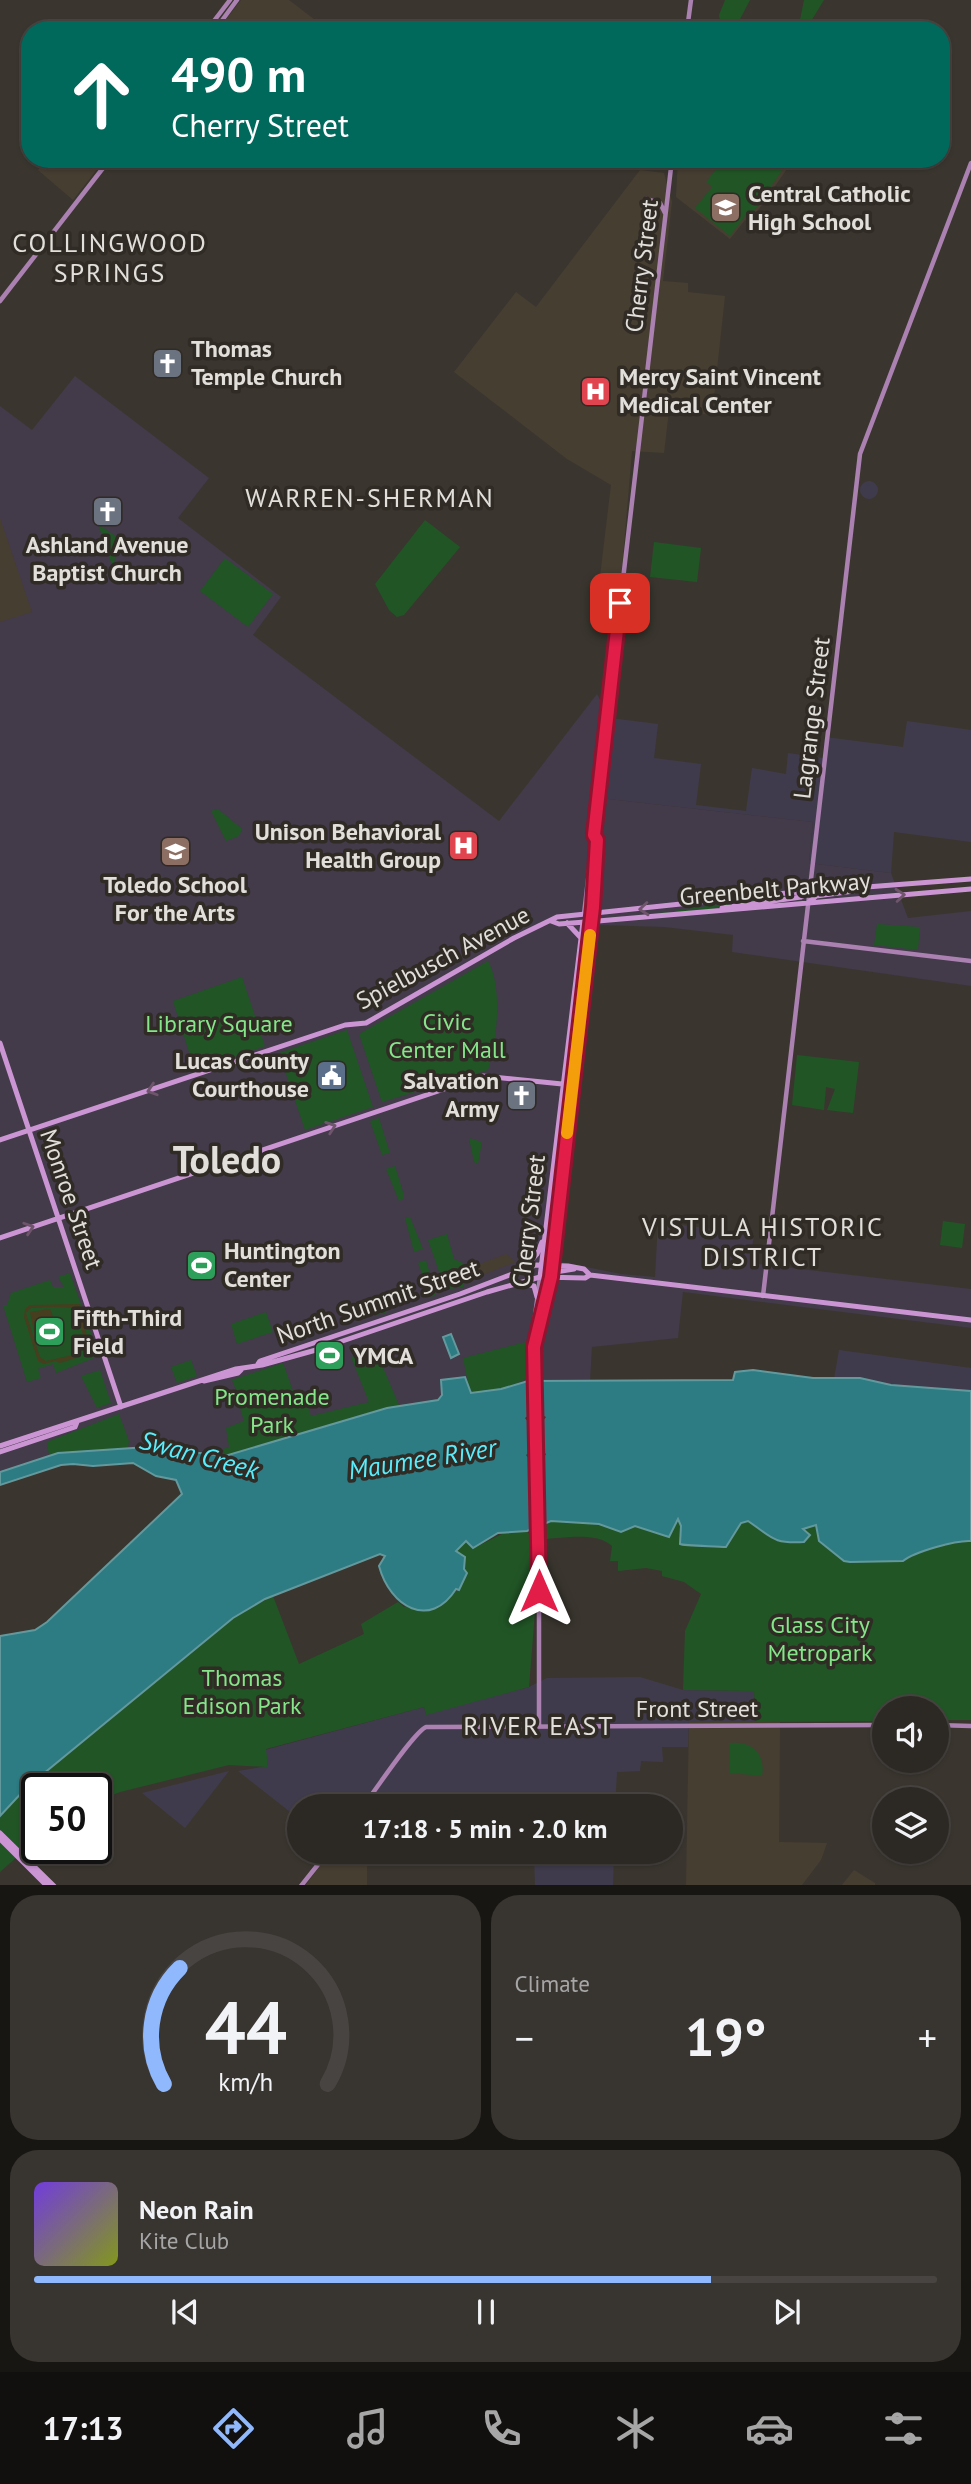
<!DOCTYPE html>
<html lang="en">
<head>
<meta charset="utf-8">
<style>
  body { margin:0; font-family:"PT Sans",sans-serif; background:#383430; color:#f1f3f6; height:100vh; display:flex; flex-direction:column; font-size:26px; white-space:nowrap }
  * { box-sizing:border-box; margin:0 }
  p { font-size:23px; color:#a6a6a6 }
  .icon { flex:none; width:38px; height:38px; fill:none; stroke:currentColor; stroke-width:2; stroke-linecap:round; stroke-linejoin:round }
  .map { position:relative; height:1885px; overflow:hidden }
  .side { display:flex; flex-direction:column; gap:10px; padding:10px; background:#181613; flex:1 }
  .side>* { flex:none }
  .guide { position:absolute; left:21px; top:21px; width:929px; height:147px; border-radius:28px; box-shadow:0 2px 5px #0004,0 0 0 2px #484441; background:#00695c; color:#fff; overflow:hidden }
  .buttons { position:absolute; left:872px; top:1696px; display:grid; gap:14px }
  .buttons a { display:grid; place-items:center; width:77px; height:77px; border-radius:50%; background:#2c2823; box-shadow:0 2px 5px #0004,0 0 0 2px #484441; font-size:35px }
  .speed { position:absolute; left:21px; top:1773px; display:flex; gap:14px; font-size:35px; font-weight:700; text-align:center }
  .speed>* { display:grid; place-content:center; width:91px; height:91px; border-radius:50%; background:#2c2823; box-shadow:0 2px 5px #0004,0 0 0 2px #484441; line-height:1 }
  .speed .limit { border:4px solid #111; border-radius:10px; background:#fff; color:#111 }
  .pin { position:absolute; display:grid; place-items:center; width:60px; height:60px; color:#fff; margin:-30px; border-radius:14px; box-shadow:0 4px 10px #0006 }
  .me { position:absolute; width:77px; margin:-38px; rotate:0deg; stroke-linejoin:round; filter:drop-shadow(0 0 5px #0008) }
  .turn { display:flex; align-items:center; gap:24px; height:147px; padding:0 35px; font-size:32px }
  .turn .icon { width:91px; height:91px; stroke-width:2.5 }
  .turn b { display:block; font-size:49px; line-height:60px }
  .big { font-size:52px; font-weight:800; line-height:1.1 }
  .side .tile { flex:1; display:flex; flex-direction:column; justify-content:center; gap:10px; min-width:0; padding:0 24px; border-radius:28px; background:#383430 }
  .side .dial { align-items:center; gap:0 }
  .dial svg { height:182px; overflow:visible; fill:none; stroke:#484441; stroke-width:7; stroke-linecap:round; text-anchor:middle }
  .dial text { fill:#f1f3f6; stroke:none }
  .song { display:flex; align-items:center; gap:21px }
  .cover { width:84px; height:84px; border-radius:10px; background:linear-gradient(135deg,hsl(260 70% 55%),hsl(70 70% 35%)) }
  .played { height:7px; border-radius:4px; background:linear-gradient(90deg,#8fb8fd 75%,#484441 75%) }
  .keys { display:flex; justify-content:space-around; direction:ltr }
  .heat { display:flex; justify-content:space-between; align-items:center; font-size:38px; direction:ltr }
  .side .tiles { flex:1; display:grid; gap:10px; grid-template-columns:1fr 1fr }
  .tile:last-child { grid-column:span 2 }
  .trip { position:absolute; left:287px; top:1794px; width:396px; height:70px; border-radius:35px; background:#2c2823; box-shadow:0 2px 5px #0004,0 0 0 2px #484441; font-weight:800; line-height:70px; text-align:center }
  .menu { display:flex; height:112px; justify-content:space-around; align-items:center; background:#12100e; color:#a6a6a6 }
  .menu .icon { width:49px; height:49px }
  .menu .active { color:#8fb8fd }
  .menu b { font-size:32px; color:#f1f3f6 }
  .map>svg:first-child { display:block }
  .commercial { fill:#433a4a }
  .industrial { fill:#403b4c }
  .built { fill:#473e32 }
  .green { fill:#215526 }
  .sand { fill:#463e1e; fill-rule:evenodd }
  .water { fill:#2d7b83; stroke:#63999d; stroke-width:2 }
  .pier { fill:#3a362f }
  .lines { fill:none; stroke-linecap:round; stroke-linejoin:round }
  .secondary { stroke:#ab81b2; stroke-width:4.5 }
  .primary { stroke:#cb95d4; stroke-width:5 }
  .oneway { stroke:#6e556b }
  .route-casing { stroke:#92132f; stroke-width:18 }
  .route { stroke:#e11d48; stroke-width:12 }
  .slow { stroke:#f59e0b; stroke-width:12 }
  .labels { text-anchor:middle; stroke-width:7; stroke-linejoin:round; paint-order:stroke }
  .poi-label { font-size:24px; font-weight:bold; fill:#e2dfdb; stroke:#302b25; text-anchor:start }
  .street-label { font-size:24px; fill:#e2dfdb; stroke:#302b25 }
  .park-label { font-size:24px; fill:#84e589; stroke:#302b25 }
  .neighbourhood-label { font-size:26px; letter-spacing:2px; fill:#e2dfdb; stroke:#302b25 }
  .water-label { font-size:26px; font-style:italic; fill:#59edfc; stroke:#302b25 }
  .town-label { font-size:38px; font-weight:bold; fill:#e2dfdb; stroke:#302b25 }
</style>
</head>
<body>
<div class="map">
<svg width="971" height="1886" viewBox="0 0 971 1886">
  <rect width="100%" height="100%" fill="#3a362f"/>
  <path class="commercial" d="M75,376l134,102 -31,40 103,79 -28,38 246,186 98,-127 13,24 -10,80 213,24 -4,41 82,10 17,45 63,-7v75l-239,-34 1,-17 -69,-8 -66,-2 -42,333 5,4 60,12 34,3 3,-55 96,12 -4,29 221,26v39l-288,-36 -5,46 -86,9 -2,35 -62,-1 -27,9 -32,1 -4,-14 -24,3 1,15 -4,5 -51,8 -162,48 -77,-9 -90,6 -58,19v-1066l32,24z"/>
  <path class="industrial" d="M860 490a9 9 0 1 1 18 0a9 9 0 1 1-18 0Z
    M610,718l48,6 -4,34 47,6 -5,41 50,6 6,-43 34,6 2,-21 35,5 2,-21 78,10 4,-26 64,9v112l-77,-10 -3,41 -82,-10 4,-41 -213,-24z
    M839,1350l132,18v23l-80,-6 -31,-7 -26,1z
    M640,1677l43,13 71,1 2,31h-67l-1,25h-26l1,15 -22,-1 -1,10 -23,1 -2,34h-316v9h-5l-56,-44 30,-5 -3,-16 159,-43 2,7 103,-27 18,-9z
    M229,1771l-44,57 -43,-35z
    M534,1852h80l-1,33h-78z"/>
  <path class="built" d="M241,0h48l39,30h-110z
    M46,159h59l-32,41 -35,-30z
    M678,159h116l-45,64 -4,-3 -15,19 -54,-42z
    M640,170l24,3 8,29 -9,79 25,2v9l37,4 -13,119 -43,-5 -5,43 -32,-2 -11,129 -21,-3 11,-92 -44,-26 -113,-87 62,-80 20,15z
    M0,518l32,94 -32,10z
    M506,1254l10,8 -41,16 2,-13z
    M689,1722h91l-1,120 48,1 -6,17 -19,25 -116,1z
    M331,1852h36v33l-62,1z
    M854,1870l21,13v2h-33z"/>
  <path class="green" d="M725,0h25l-11,21 -9,3 -10,-4 -1,-5z
    M804,0h20l-16,26 -10,4z
    M724,159h66l-41,59 -4,-2 -15,20 -35,-28 17,-21 -6,-5z
    M425,520l35,27 -56,68 -7,2 -8,-7 -14,-26z
    M98,524l20,14 -5,33 -1,-6z
    M654,542l47,6 -4,34 -47,-5z
    M225,558l48,36 -25,33 -48,-36z
    M218,809l24,20 -3,7 -13,5 -15,-30z
    M769,897l-56,12 -74,7z
    M877,924l43,3 -2,23 -44,-5z
    M488,961c15,27 9,80 0,109l-106,32 -23,-68z
    M242,977l23,69 -70,25 -22,-70z
    M347,1030l26,77 -68,23 -26,-77z
    M797,1055l62,7 -6,51 -26,-3 8,-21 -9,-2 -2,23 -32,-5z
    M379,1118l11,35 -8,2 -12,-34z
    M469,1138l13,4 -4,22 -4,-2z
    M395,1166l9,29v4l-5,2 -13,-32z
    M410,1217l13,32 -9,3 -9,-34z
    M943,1221l22,3 -3,24 -22,-3z
    M447,1234l7,25 18,8 -9,20 -12,2 -8,-6 -15,-43z
    M426,1260l10,35 -5,2 -13,-34z
    M70,1273l29,83 -43,17 -3,-9 -15,5 3,9 -14,4 -24,-77h4l4,-12 39,-13 3,7h11l-6,-10z
    M387,1292l1,5 -7,4 4,12 -18,4 -6,-16z
    M266,1312l7,20 -36,12 -6,-20z
    M526,1342v37l-19,9 -37,5 -7,-35z
    M375,1349l24,56 -174,51 -2,-7 6,-2 -3,-19 18,-7 -4,-13 3,-1 -11,-27 51,-17 10,28 9,-2 9,27 58,-14 -18,-45z
    M191,1360l6,16 -20,7 -6,-16z
    M100,1370l11,33 -14,5 -16,-32z
    M119,1414l10,27 -1,7 -79,7 -2,-13z
    M678,1519l3,7 -1,15 44,6 17,-25 7,-1c24,17 24,23 56,21l-1,-13 13,-4 3,16 24,19 7,2 53,-1c11,-9 53,-21 68,-20v179h-35v-12h-52v13l-128,1 -2,-31 -71,-1 2,-59 16,-37 -17,-12 -22,-6v-5l-16,-3 -28,3v-10h-8l2,-15c-15,-14 -47,-8 -67,-7v-14l6,-4 48,3 19,7 17,-5 40,1z
    M508,1531h19l5,7 4,61 -7,88 -103,28 -2,-8 -158,42 2,18 -39,-2 -109,27 -24,10v-14h-59v51l-37,33v-56l26,-28 211,-173 36,-19 26,68 65,-30 -3,-10 37,-22 6,5 55,-17 8,-17 -3,-4 1,-12 -10,-6 11,-11 8,8z
    M730,1743c22,-2 36,11 32,33l-32,-3z"/>
  <path class="sand" d="M80,1304l8,37 -12,17 -16,5 -5,-2 -11,3 -6,-3 -14,-44 1,-8 5,-4zM54,1307l23,1 7,32 -11,15 -27,6 -6,-4 -14,-44 5,-5z
    M50,1309c8,14 -1,26 -16,24l-4,-21z"/>
  <path class="water" d="M451,1334l8,20 -8,4 -8,-21z
    M753,1370l60,8h47l31,7 80,6v150c-15,-1 -57,11 -68,20l-53,1 -6,-1 -25,-20 -3,-16 -13,4 7,6 -6,7c-32,2 -32,-5 -56,-21l-7,2 -15,24c-10,-1 -42,-1 -46,-3l1,-18 -3,-7 -9,18 -34,-11 -14,6 -22,-8 -48,-3 -24,10 -29,2 -25,15 -7,-7 -10,10 9,6 -1,12 3,4 -8,17 -3,-1c-26,41 -66,18 -77,-23l6,-10 -5,-2 -115,45 -32,19 -207,170 -26,28v-180l35,-6 12,-8 135,-128 -6,-14 -20,-4 -23,-13 -40,3 -20,-2 -12,1 -61,20v-13l58,-19 90,-6 77,9 162,-48 51,-8 4,-5 -1,-15 24,-3 6,16 30,-4 27,-8 205,-1 2,-8z"/>
  <path class="pier" d="M528,1377l12,1 2,37 4,2 -4,5 1,30 3,2 -3,5 2,70 -13,4 -2,-73 -4,-5 4,-3 -1,-29 -4,-5 4,-3z"/>
  <g class="lines">
    <path class="secondary" d="M207,30l23,-30
      M215,30l22,-30
      M687,30l4,-30
      M646,199l14,4 5,10
      M0,301l110,-142
      M584,914l88,-755
      M593,914l4,-74 -3,-5
      M803,941l168,20
      M763,1296l97,-842 111,-291
      M535,1346l16,-69
      M539,1725v-187l-7,-198 8,-63
      M936,1725l35,1
      M363,1806c13,-16 50,-73 63,-79l458,-2
      M301,1886l27,-34"/>
    <path class="primary" d="M808,903l8,-7 38,-5
      M722,908l79,-11 7,-4
      M551,921l8,3 39,-3 373,-32
      M567,923l14,15
      M0,1043l121,364
      M0,1140l345,-115 21,-2 148,-85 43,-21 218,-23 196,-15
      M0,1238l483,-162 89,9
      M527,1265l10,-11 5,-12
      M549,1273l25,-4
      M540,1277l43,-355
      M551,1277l41,-355
      M526,1284l8,2 3,11
      M258,1364l2,-3 200,-67 76,-29 32,1 16,3 6,6
      M204,1381l34,-8 3,-3
      M0,1446l236,-77 26,-4 54,-15 171,-58 53,-15 45,1 5,-3 381,45
      M0,1452l75,-25 2,-5
      M0,1833l54,53
      M0,1839l47,47"/>
  </g>
  <defs><path id="oneway-chevron" d="M-2-3.5L2.5 0L-2 3.5" fill="none" stroke-width="1.6" stroke-linecap="round" stroke-linejoin="round" transform="scale(1.75)"/></defs>
  <g class="oneway">
    <use href="#oneway-chevron" transform="translate(900 895) rotate(-5)"/>
    <use href="#oneway-chevron" transform="translate(644 909) rotate(175)"/>
    <use href="#oneway-chevron" transform="translate(152 1090) rotate(162)"/>
    <use href="#oneway-chevron" transform="translate(331 1127) rotate(-19)"/>
    <use href="#oneway-chevron" transform="translate(29 1228) rotate(-18)"/>
  </g>
  <g class="lines">
    <defs>
      <path id="route" d="M539,1591l-5,-244 17,-70 42,-370 4,-67 -3,-5 26,-232"/>
    </defs>
    <use href="#route" class="route-casing"/>
    <use href="#route" class="route"/>
    <path class="slow" d="M567,1133l23,-198"/>
  </g>
  <defs>
    <symbol id="school-square" viewBox="-11 -11 22 22"><rect x="-9" y="-9" width="18" height="18" rx="4" fill="#8d6e63" stroke="#302b25"/><path d="M0-5L7-2L0 1L-7-2ZM-4 1L0 2.5L4 1V4Q0 6-4 4Z" fill="#fff"/></symbol>
    <symbol id="church-square" viewBox="-11 -11 22 22"><rect x="-9" y="-9" width="18" height="18" rx="4" fill="#6b7280" stroke="#302b25"/><path d="M-1.2-6h2.4v3.5h3.3v2.4h-3.3V6h-2.4V-.1h-3.3v-2.4h3.3Z" fill="#fff"/></symbol>
    <symbol id="hospital-square" viewBox="-11 -11 22 22"><rect x="-9" y="-9" width="18" height="18" rx="4" fill="#e0444e" stroke="#302b25"/><path d="M-5-5h3v3.5h4V-5h3V5h-3V1.5h-4V5h-3Z" fill="#fff"/></symbol>
    <symbol id="civic-square" viewBox="-11 -11 22 22"><rect x="-9" y="-9" width="18" height="18" rx="4" fill="#5c6f8a" stroke="#302b25"/><path d="M-.6-6.5H3V-4.5H.6V-3L4-1V1h2V6H-6V1h2V-1L-.6-3ZM-1.2 2.5V6h2.4V2.5Z" fill="#fff"/></symbol>
    <symbol id="stadium-square" viewBox="-11 -11 22 22"><rect x="-9" y="-9" width="18" height="18" rx="4" fill="#2e9e5b" stroke="#302b25"/><path d="M0-5a6.5 5 0 1 0 0 10a6.5 5 0 1 0 0-10ZM-3.5-1.8h7v3.6h-7Z" fill="#fff"/></symbol>
  </defs>
  <g fill-rule="evenodd">
    <use href="#school-square" x="708" y="190" width="35" height="35"/>
    <use href="#church-square" x="150" y="346" width="35" height="35"/>
    <use href="#hospital-square" x="578" y="374" width="35" height="35"/>
    <use href="#church-square" x="90" y="494" width="35" height="35"/>
    <use href="#hospital-square" x="446" y="828" width="35" height="35"/>
    <use href="#school-square" x="158" y="834" width="35" height="35"/>
    <use href="#civic-square" x="314" y="1058" width="35" height="35"/>
    <use href="#church-square" x="504" y="1078" width="35" height="35"/>
    <use href="#stadium-square" x="184" y="1248" width="35" height="35"/>
    <use href="#stadium-square" x="32" y="1314" width="35" height="35"/>
    <use href="#stadium-square" x="312" y="1338" width="35" height="35"/>
  </g>
  <g class="labels">
    <g class="poi-label">
      <text x="748" y="202">Central Catholic<tspan x="748" dy="28">High School</tspan></text>
      <text x="191" y="357">Thomas<tspan x="191" dy="28">Temple Church</tspan></text>
      <text x="619" y="385">Mercy Saint Vincent<tspan x="619" dy="28">Medical Center</tspan></text>
      <text x="107" y="553" text-anchor="middle">Ashland Avenue<tspan x="107" dy="28">Baptist Church</tspan></text>
      <text x="441" y="840" text-anchor="end">Unison Behavioral<tspan x="441" dy="28">Health Group</tspan></text>
      <text x="175" y="893" text-anchor="middle">Toledo School<tspan x="175" dy="28">For the Arts</tspan></text>
      <text x="309" y="1069" text-anchor="end">Lucas County<tspan x="309" dy="28">Courthouse</tspan></text>
      <text x="499" y="1089" text-anchor="end">Salvation<tspan x="499" dy="28">Army</tspan></text>
      <text x="224" y="1259">Huntington<tspan x="224" dy="28">Center</tspan></text>
      <text x="73" y="1326">Fifth-Third<tspan x="73" dy="28">Field</tspan></text>
      <text x="353" y="1364">YMCA</text>
    </g>
    <g class="street-label">
      <text transform="translate(642 266) rotate(-83)" y="8">Cherry Street</text>
      <text transform="translate(812 718) rotate(-83)" y="8">Lagrange Street</text>
      <text transform="translate(775 889) rotate(-5)" y="8">Greenbelt Parkway</text>
      <text transform="translate(443 958) rotate(-28)" y="8">Spielbusch Avenue</text>
      <text transform="translate(71 1199) rotate(71)" y="8">Monroe Street</text>
      <text transform="translate(529 1221) rotate(-83)" y="8">Cherry Street</text>
      <text transform="translate(378 1302) rotate(-19)" y="8">North Summit Street</text>
      <text x="697" y="1717">Front Street</text>
    </g>
    <g class="park-label">
      <text x="447" y="1030">Civic<tspan x="447" dy="28">Center Mall</tspan></text>
      <text x="219" y="1032">Library Square</text>
      <text x="272" y="1405">Promenade<tspan x="272" dy="28">Park</tspan></text>
      <text x="820" y="1633">Glass City<tspan x="820" dy="28">Metropark</tspan></text>
      <text x="242" y="1686">Thomas<tspan x="242" dy="28">Edison Park</tspan></text>
    </g>
    <g class="neighbourhood-label">
      <text x="110" y="252">COLLINGWOOD<tspan x="110" dy="30">SPRINGS</tspan></text>
      <text x="370" y="507">WARREN-SHERMAN</text>
      <text x="763" y="1236">VISTULA HISTORIC<tspan x="763" dy="30">DISTRICT</tspan></text>
      <text x="539" y="1735">RIVER EAST</text>
    </g>
    <g class="water-label">
      <text transform="translate(199 1455) rotate(15)" y="9">Swan Creek</text>
      <text transform="translate(422 1459) rotate(-9)" y="9">Maumee River</text>
    </g>
    <g class="town-label">
      <text x="227" y="1173">Toledo</text>
    </g>
  </g>
</svg>
<div class="buttons">
<a><svg class="icon" aria-label="sound" viewBox="0 0 24 24"><path d="M4 9h4l5-4v14l-5-4H4zM17 9q2 3 0 6"/></svg></a>
<a><svg class="icon" aria-label="layers" viewBox="0 0 24 24"><path d="M12 4l9 5-9 5-9-5zM3 14l9 5 9-5"/></svg></a>
</div>
<div class="speed"><div class="limit">50</div></div>
<div class="pin" style="left:620px;top:603px;background:#d93025"><svg class="icon" aria-label="arrive" viewBox="0 0 24 24"><path d="M6 21V4h12l-3 4 3 4H6"/></svg></div>
<svg class="me" style="left:539px;top:1591px" viewBox="-20 -20 40 40"><path d="M0-17L14 15 0 8-14 15z" fill="#e11d48" stroke="#fff" stroke-width="4"/></svg>
<div class="trip">17:18 · 5 min · 2.0 km</div>
<div class="guide">
<div class="turn"><svg class="icon" aria-label="ahead" viewBox="0 0 24 24"><path d="M12 20V5M6 11l6-6 6 6"/></svg><div><b>490 m</b>Cherry Street</div></div>
</div>
</div>
<section class="side">
<div class="tiles">
<div class="tile dial"><svg viewBox="0 0 100 80">
<path d="M14 69A42 42 0 1 1 86 69"/>
<path d="M14 69A42 42 0 0 1 21 18" stroke="#8fb8fd"/>
<text x="50" y="56" font-size="32" font-weight="700">44</text>
<text x="50" y="72" font-size="11">km/h</text>
</svg></div>
<div class="tile"><p>Climate</p>
<div class="heat"><a>−</a><b class="big">19°</b><a>+</a></div>
</div>
<div class="tile">
<div class="song"><i class="cover"></i><div><b>Neon Rain</b><p>Kite Club</p></div></div>
<div class="played"></div>
<div class="keys"><svg class="icon" aria-label="previous" viewBox="0 0 24 24"><path d="M18 5L8 12l10 7zM5 5v14"/></svg><svg class="icon" aria-label="pause" viewBox="0 0 24 24"><path d="M8 5v14M16 5v14"/></svg><svg class="icon" aria-label="next" viewBox="0 0 24 24"><path d="M6 5l10 7-10 7zM19 5v14"/></svg></div>
</div>
</div>
</section>
<nav class="menu">
<b>17:13</b>
<svg class="icon active" aria-label="directions" viewBox="0 0 24 24"><path d="M12 3l9 9-9 9-9-9zM9 14v-3h6M13 9l2 2-2 2"/></svg>
<svg class="icon" aria-label="music" viewBox="0 0 24 24"><path d="M9 18V5l10-2v13"/><circle cx="6" cy="18" r="3"/><circle cx="16" cy="16" r="3"/></svg>
<svg class="icon" aria-label="phone" viewBox="0 0 24 24"><path d="M5 4h4l2 5-3 2q2 4 5 5l2-3 5 2v4C11 20 4 13 5 4z"/></svg>
<svg class="icon" aria-label="climate" viewBox="0 0 24 24"><path d="M12 3v18M4 7l16 10M4 17L20 7"/></svg>
<svg class="icon" aria-label="car" viewBox="0 0 24 24"><path d="M5 17H2v-5l4-1 3-4h7l3 4 3 1v5h-3M9 17h6M6 11h13"/><circle cx="7" cy="17" r="2"/><circle cx="17" cy="17" r="2"/></svg>
<svg class="icon" aria-label="filters" viewBox="0 0 24 24"><path d="M4 7h16M4 17h16"/><circle cx="9" cy="7" r="2"/><circle cx="15" cy="17" r="2"/></svg>
</nav>
</body>
</html>
